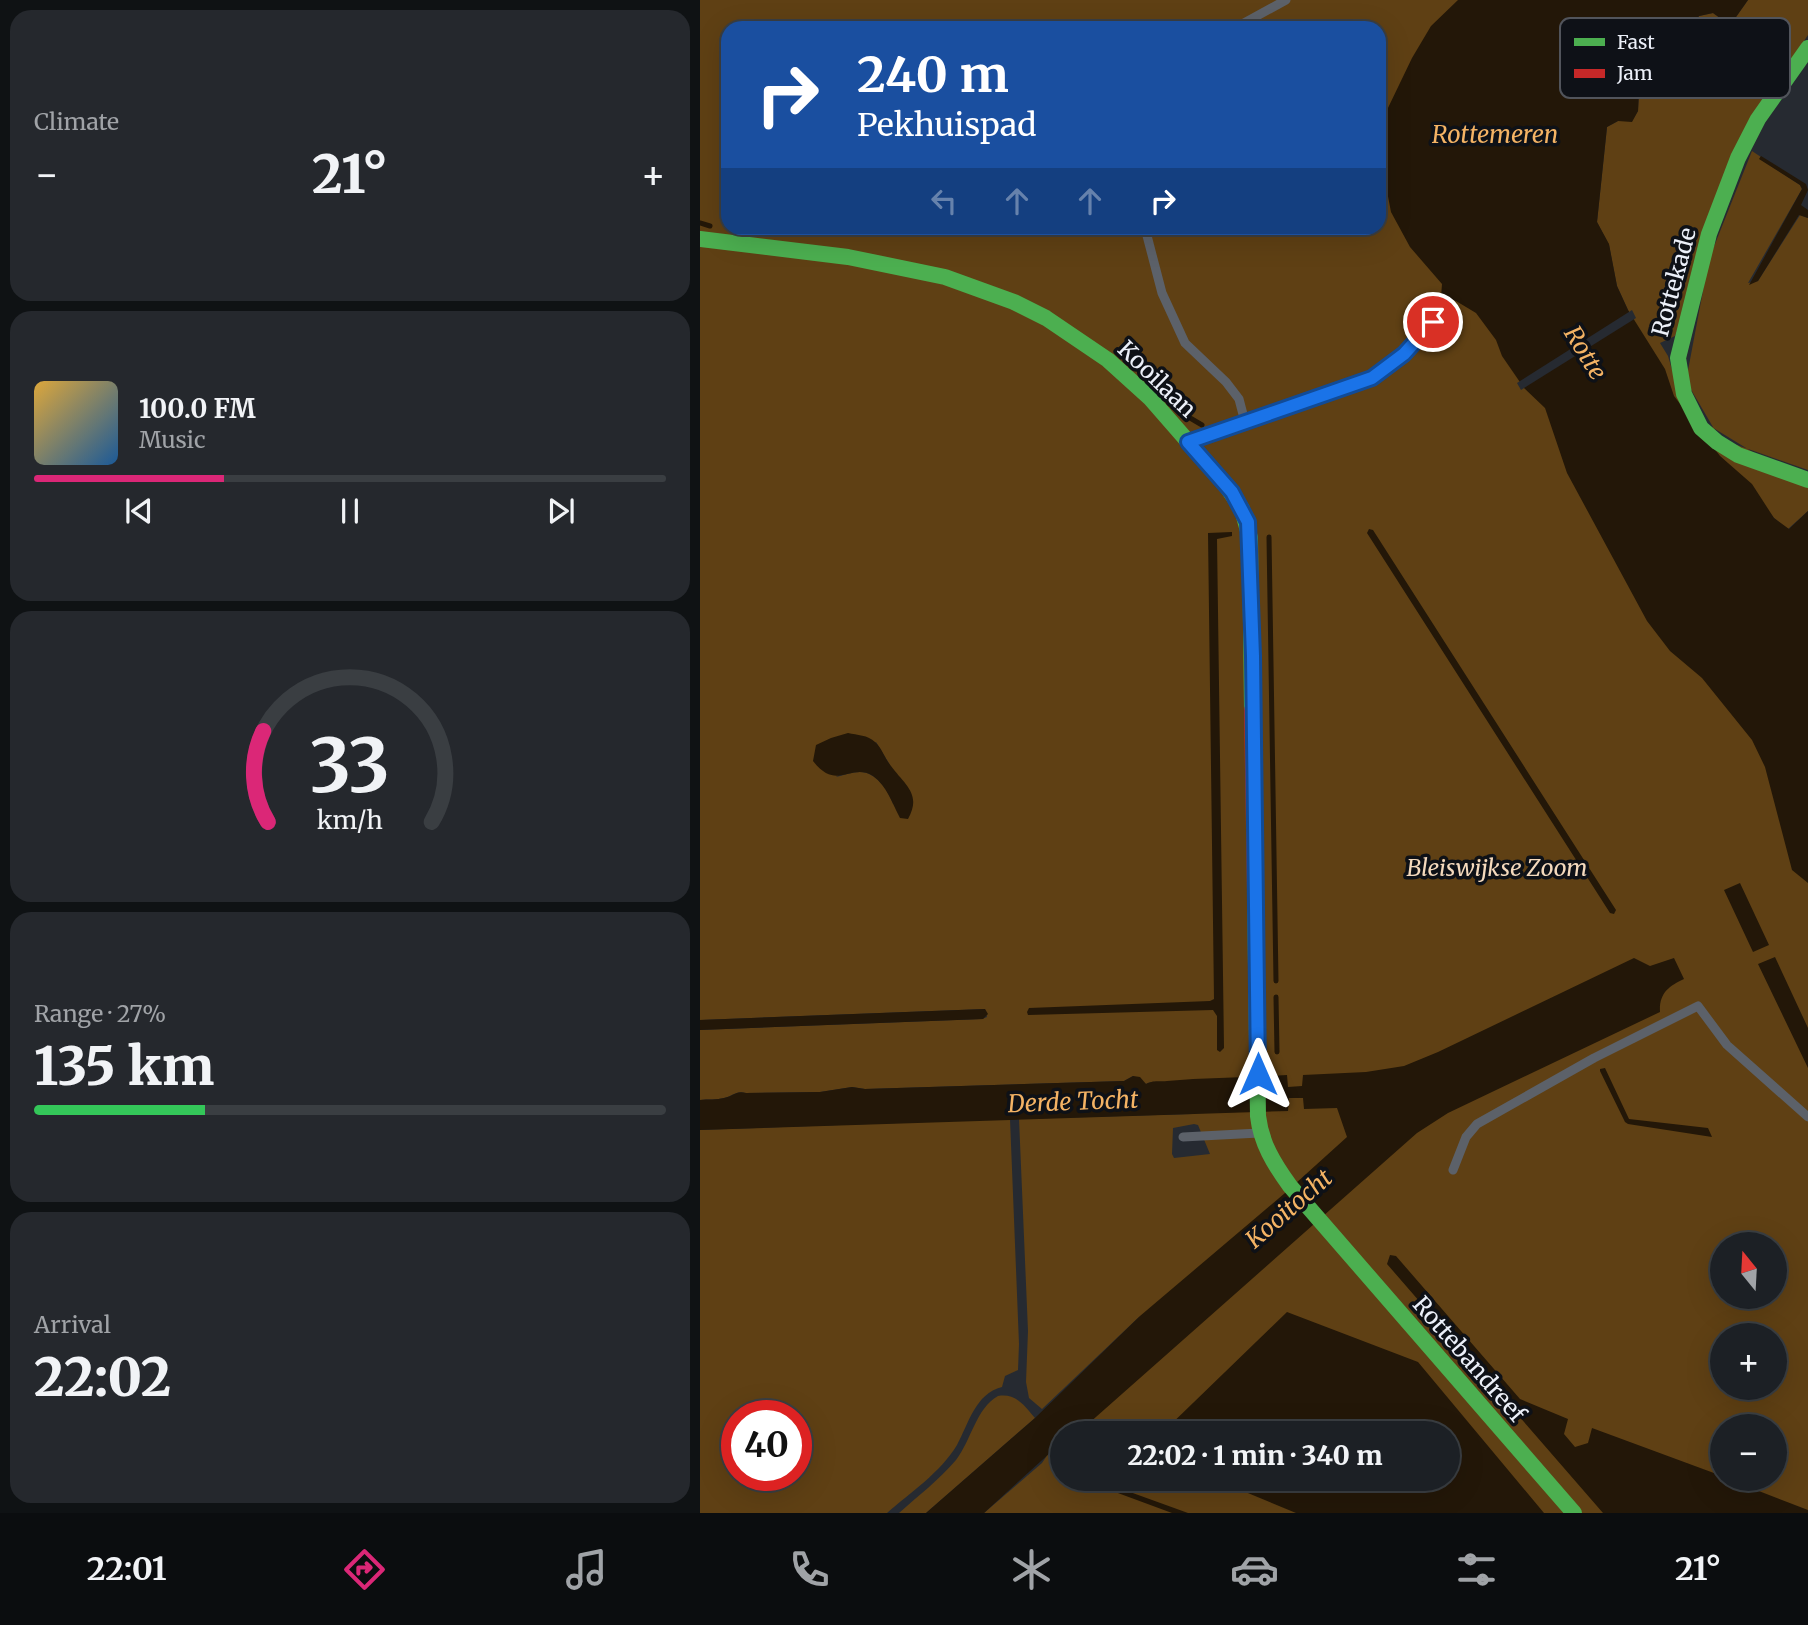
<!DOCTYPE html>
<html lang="en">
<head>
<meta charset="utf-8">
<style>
  body { margin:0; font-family:Merriweather,serif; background:#25282d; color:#f1f3f6; height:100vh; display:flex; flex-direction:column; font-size:26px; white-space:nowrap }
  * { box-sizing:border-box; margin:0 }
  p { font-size:23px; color:#a0a3a7 }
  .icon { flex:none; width:38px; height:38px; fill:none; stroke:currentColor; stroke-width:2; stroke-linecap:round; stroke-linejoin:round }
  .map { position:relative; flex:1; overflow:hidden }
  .sheet { display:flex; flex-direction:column; gap:10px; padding:10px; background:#0f1214; width:700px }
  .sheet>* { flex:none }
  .hud { position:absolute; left:21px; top:21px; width:665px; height:214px; border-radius:21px; box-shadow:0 7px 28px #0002,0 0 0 2px #3a3e42; background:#1a4fa0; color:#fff; overflow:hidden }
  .needle { width:46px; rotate:342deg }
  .controls { position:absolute; left:1010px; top:1232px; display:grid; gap:14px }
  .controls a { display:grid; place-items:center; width:77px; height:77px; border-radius:50%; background:#1c2025; box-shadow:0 7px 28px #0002,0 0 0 2px #3a3e42; font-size:35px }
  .speed { position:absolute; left:21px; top:1400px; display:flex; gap:14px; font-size:35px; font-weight:700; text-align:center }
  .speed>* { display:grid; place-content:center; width:91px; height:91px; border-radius:50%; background:#1c2025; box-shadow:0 7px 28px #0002,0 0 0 2px #3a3e42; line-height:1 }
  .speed .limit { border:10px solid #d22; background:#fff; color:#111 }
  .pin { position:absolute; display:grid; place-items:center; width:60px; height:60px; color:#fff; margin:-30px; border:4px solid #fff; border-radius:50%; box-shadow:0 2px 7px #0007 }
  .me { position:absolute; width:77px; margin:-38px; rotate:0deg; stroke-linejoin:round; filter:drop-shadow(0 0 5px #0008) }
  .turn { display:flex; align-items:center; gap:24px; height:147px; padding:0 21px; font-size:32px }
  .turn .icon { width:91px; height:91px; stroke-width:2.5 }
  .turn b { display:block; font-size:49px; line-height:60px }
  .lanes { display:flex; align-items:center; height:66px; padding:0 21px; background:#0003; justify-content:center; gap:35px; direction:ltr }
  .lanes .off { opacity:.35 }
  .big { font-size:52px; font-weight:800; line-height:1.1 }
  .sheet .widget { flex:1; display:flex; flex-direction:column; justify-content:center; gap:10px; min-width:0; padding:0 24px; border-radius:21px; background:#25282d }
  .sheet .dial { align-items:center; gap:0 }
  .dial svg { height:182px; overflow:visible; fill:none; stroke:#3a3e42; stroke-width:7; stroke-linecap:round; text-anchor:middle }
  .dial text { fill:#f1f3f6; stroke:none }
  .song { display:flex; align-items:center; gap:21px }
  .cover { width:84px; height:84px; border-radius:10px; background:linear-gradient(135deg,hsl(40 70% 55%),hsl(210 70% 35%)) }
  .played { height:7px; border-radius:4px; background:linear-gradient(90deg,#db2777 30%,#3a3e42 30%) }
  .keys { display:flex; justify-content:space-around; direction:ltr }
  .heat { display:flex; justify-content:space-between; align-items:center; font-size:38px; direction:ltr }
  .charge { height:10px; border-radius:5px; background:linear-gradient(90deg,#34c759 27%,#3a3e42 0) }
  .trip { position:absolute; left:350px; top:1421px; width:410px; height:70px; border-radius:35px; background:#1c2025; box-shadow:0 7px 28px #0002,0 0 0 2px #3a3e42; font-weight:800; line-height:70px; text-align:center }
  .tabs { display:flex; height:112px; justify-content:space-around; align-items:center; background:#0b0d0f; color:#a0a3a7 }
  .tabs .icon { width:49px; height:49px }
  .tabs .active { color:#db2777 }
  .tabs b { font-size:32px; color:#f1f3f6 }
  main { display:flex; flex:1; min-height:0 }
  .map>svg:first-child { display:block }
  .green { fill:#5f4014; fill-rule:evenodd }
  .water { fill:#231708 }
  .pier { fill:#262a31 }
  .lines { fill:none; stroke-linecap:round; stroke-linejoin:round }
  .stream { stroke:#231708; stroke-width:5 }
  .lane { stroke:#5c6169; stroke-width:9 }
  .fast { stroke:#4caf50; stroke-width:16 }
  .jam { stroke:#c62828; stroke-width:16 }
  .route-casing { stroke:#114b97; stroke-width:18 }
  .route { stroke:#1a73e8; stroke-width:12 }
  .labels { text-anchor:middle; stroke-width:7; stroke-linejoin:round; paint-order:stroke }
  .street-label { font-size:23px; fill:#ecf0f9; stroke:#0e1117 }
  .park-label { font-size:23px; font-style:italic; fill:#f5dabd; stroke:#0e1117 }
  .water-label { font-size:24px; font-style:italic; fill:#f4b364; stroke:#0e1117 }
  .key { fill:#0e1117; stroke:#51545b; stroke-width:2 }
  .key-label { font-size:19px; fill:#ecf0f9 }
</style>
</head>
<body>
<main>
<section class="sheet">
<div class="widget"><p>Climate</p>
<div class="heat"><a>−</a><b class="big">21°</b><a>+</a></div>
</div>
<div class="widget">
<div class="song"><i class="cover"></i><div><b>100.0 FM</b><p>Music</p></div></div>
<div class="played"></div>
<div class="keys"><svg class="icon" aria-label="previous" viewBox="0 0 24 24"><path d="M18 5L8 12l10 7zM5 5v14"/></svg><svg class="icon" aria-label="pause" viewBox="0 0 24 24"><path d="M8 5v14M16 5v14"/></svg><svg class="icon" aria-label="next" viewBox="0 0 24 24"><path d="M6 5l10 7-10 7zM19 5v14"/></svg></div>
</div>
<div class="widget dial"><svg viewBox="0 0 100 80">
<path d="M14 69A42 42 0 1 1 86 69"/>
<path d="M14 69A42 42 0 0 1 12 29" stroke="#db2777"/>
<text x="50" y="56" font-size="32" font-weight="700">33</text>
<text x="50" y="72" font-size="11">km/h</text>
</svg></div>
<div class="widget"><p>Range · 27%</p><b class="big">135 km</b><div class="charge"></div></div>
<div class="widget"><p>Arrival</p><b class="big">22:02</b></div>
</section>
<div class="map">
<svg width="1108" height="1513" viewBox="0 0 1108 1513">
  <rect width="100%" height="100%" fill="#262a31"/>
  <path class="green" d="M0,0h808l300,799v714h-824l58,-50 98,-147 -98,93 -13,-11 -3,-16 2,-51 -9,-212 173,-5c-12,-13 -27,-40 -46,-30l-13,-8 -9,5 -259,8 -13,-2 -32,5 -74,1c-10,-3 -13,3 -22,5 -7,2 -16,1 -24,2v-70l282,-11 5,-2 -2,-8 -285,11zM28,28h651v200h-651zM176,742l14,23 3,39c-4,-13 -17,-32 -33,-32 -7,0 -16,3 -24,5zM494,1124l4,1 12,29 -36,4 -2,-4 1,-26zM1022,1244h52v53h-52zM1022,1335h52v53h-52zM1022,1426h52v53h-52zM362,1433h385v46h-385z
    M1048,0h60v35l-56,83 -77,218 -15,7 8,13 16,54 124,76v25l-20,18 -14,-11 -43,-51 -41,-40 -62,-117 -11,-24 -8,-41 -12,-23 10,-95 11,-6h14l6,-10 1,-20 5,-10 26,-24 29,-41 14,-3 7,5 16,-1z
    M1052,151l9,6 -1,2 40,26 2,4 -54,94 10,-2 42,-66 8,3v252l-88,-31 -34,-58 23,-122z
    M310,1119l9,225 -1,26 -13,6 -3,11c-27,7 -33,36 -45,58 -16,27 -47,48 -70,68h-187v-383zM37,1416h59v59h-59z
    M298,1396c18,-3 26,9 37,22l-109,95h-27c19,-17 40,-33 57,-53 15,-19 20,-52 42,-64z"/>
  <path class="water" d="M758,0h290l-12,17 -16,1 -7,-5 -14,3 -29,41 -26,24 -5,10 -1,20 -6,11 -14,-1 -11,6 -10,95 12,22 8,42 11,24 37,59 9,27 46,60 32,28 22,34 15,11 19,-18v372l-16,-13 -27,-103 -13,-27 -50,-62 -32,-27 -23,-30 -80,-148 -22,-65 -21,-20 -22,-32 -6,-16 -20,-27 -20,-12 -15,-4 1,-13 -32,-37 -19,-35 -5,-26 -2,-57 3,-19 25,-52 19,-32z
    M1061,156l45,28 2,6 -7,15 7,5v8l-9,-3 -41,66 -9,4 53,-96 -2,-4 -41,-26z
    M669,529l4,1 243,380 -2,4 -4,-1 -243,-380z
    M532,532v4l-15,3 7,509 -4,4 -3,-2v-34l-4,-6 -185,5 -1,-3 2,-4 181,-7 4,-2 -6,-466z
    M148,733c9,2 20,2 27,9 7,6 10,17 16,24 14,19 31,28 17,53l-8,-1c-8,-15 -13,-32 -27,-42 -22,-14 -36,16 -60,-15l3,-16 15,-7z
    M1040,883l29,62 -16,7 -29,-62z
    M1075,957l33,71v40l-50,-104z
    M934,958l16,8 24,-8 10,21c-15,7 -25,14 -24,33l-212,101 -31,20 -338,299 -17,1v9l-78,71h-58l109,-95 105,-102 145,-123 62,-56 -10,-29 -33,1 -1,-11h-14l-1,13 -588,19v-30c8,-1 17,0 24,-2 10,-2 12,-8 22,-5l74,-1 32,-5 13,2 259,-8 9,-5 7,1 6,7c8,-4 12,-2 21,-3 40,-4 80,-3 120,-6l1,12 14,-1 1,-11 63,-3 38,-6 34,-14z
    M285,1009l3,5 -5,5 -283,11v-10z
    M905,1068l24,51 79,9 4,9 -84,-13 -3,-2 -25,-51v-2z
    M690,1255l6,1 124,143 48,20 -4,15 11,13 13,-4 4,-15 130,48v3h6l80,31v3h-205l-216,-249z
    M587,1312l131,50 126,151h-248l-82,-34h233v-46h-285z
    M380,1479h14l94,34h-16z"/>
  <path class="pier" d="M932,310l4,8 -115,72 -4,-7z"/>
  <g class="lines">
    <path class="stream" d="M0,223l10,3
      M428,355l57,60 17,10
      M569,537l7,444
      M576,997l1,55"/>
    <path class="lane" d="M535,28l51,-28
      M445,228l17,65 23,50 41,39 13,17 6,23
      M483,1137l76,-4
      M753,1170l13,-33 11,-13 117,-66 104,-52 29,39 81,72"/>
    <path class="fast" d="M1108,48l-50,71 -20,39 -29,76 -31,124 6,36 17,34 16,14 21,13 70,25
      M0,239l148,18 97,20 69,25 32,16 62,42 42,38 75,86 17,25 8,29 2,172
      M488,442l184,-64 32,-24 29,-32
      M555,891l3,225c3,27 16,48 32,70l284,327"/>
    <path class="jam" d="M552,710l3,181"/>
  </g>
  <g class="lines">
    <defs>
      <path id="route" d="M558,1074l-5,-418 -5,-134 -16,-30 -44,-50 184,-64 32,-24 29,-32"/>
    </defs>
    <use href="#route" class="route-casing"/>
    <use href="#route" class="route"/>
  </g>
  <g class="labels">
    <g class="street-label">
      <text transform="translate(974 282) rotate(-75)" y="8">Rottekade</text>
      <text transform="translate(457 379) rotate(44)" y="8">Kooilaan</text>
      <text transform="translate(769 1359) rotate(49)" y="8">Rottebandreef</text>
    </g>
    <g class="park-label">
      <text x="797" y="876">Bleiswijkse Zoom</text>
    </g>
    <g class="water-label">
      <text x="795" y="143">Rottemeren</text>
      <text transform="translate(885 353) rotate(59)" y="8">Rotte</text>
      <text transform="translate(373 1102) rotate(-2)" y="8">Derde Tocht</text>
      <text transform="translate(589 1209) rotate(-41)" y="8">Kooitocht</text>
    </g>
  </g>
  <rect x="860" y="18" width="230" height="80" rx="10" class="key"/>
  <rect x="874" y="38" width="31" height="8" fill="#4caf50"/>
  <rect x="874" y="69" width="31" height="9" fill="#c62828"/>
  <g class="key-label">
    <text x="917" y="49">Fast</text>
    <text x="917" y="80">Jam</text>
  </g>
</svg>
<div class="controls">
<a><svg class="needle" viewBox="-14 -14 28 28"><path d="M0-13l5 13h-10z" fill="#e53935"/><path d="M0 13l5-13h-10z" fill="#a0a3a7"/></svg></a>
<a>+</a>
<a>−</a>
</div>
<div class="speed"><div class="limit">40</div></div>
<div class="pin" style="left:733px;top:322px;background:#d93025"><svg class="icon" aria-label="arrive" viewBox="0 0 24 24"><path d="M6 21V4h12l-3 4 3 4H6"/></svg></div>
<svg class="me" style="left:558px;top:1074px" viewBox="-20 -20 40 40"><path d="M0-17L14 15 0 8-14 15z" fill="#1a73e8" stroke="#fff" stroke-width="4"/></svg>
<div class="trip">22:02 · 1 min · 340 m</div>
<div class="hud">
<div class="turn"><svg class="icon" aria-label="right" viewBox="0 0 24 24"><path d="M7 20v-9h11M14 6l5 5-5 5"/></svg><div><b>240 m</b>Pekhuispad</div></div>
<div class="lanes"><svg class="icon off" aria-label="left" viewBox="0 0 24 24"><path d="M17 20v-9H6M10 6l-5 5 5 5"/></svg><svg class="icon off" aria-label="ahead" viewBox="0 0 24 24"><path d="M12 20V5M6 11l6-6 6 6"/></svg><svg class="icon off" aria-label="ahead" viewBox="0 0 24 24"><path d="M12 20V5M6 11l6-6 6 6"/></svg><svg class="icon" aria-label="right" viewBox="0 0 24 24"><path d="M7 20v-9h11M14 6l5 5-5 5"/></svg></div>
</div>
</div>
</main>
<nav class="tabs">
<b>22:01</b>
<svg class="icon active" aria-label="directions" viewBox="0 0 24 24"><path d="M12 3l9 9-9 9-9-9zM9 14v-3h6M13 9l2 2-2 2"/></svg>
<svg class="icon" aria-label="music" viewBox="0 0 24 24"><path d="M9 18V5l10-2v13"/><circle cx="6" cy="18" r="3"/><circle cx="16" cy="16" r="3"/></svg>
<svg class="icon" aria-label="phone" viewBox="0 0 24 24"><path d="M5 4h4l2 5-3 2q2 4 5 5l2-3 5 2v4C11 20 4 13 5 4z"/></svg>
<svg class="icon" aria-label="climate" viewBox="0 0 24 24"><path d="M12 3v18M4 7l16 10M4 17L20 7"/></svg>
<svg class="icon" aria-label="car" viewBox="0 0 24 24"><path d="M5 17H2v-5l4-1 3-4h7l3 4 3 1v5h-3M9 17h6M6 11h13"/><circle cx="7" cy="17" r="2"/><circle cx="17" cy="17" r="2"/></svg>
<svg class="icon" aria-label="filters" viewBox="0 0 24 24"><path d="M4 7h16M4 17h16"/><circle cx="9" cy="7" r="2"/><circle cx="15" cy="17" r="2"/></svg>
<b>21°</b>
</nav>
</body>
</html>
